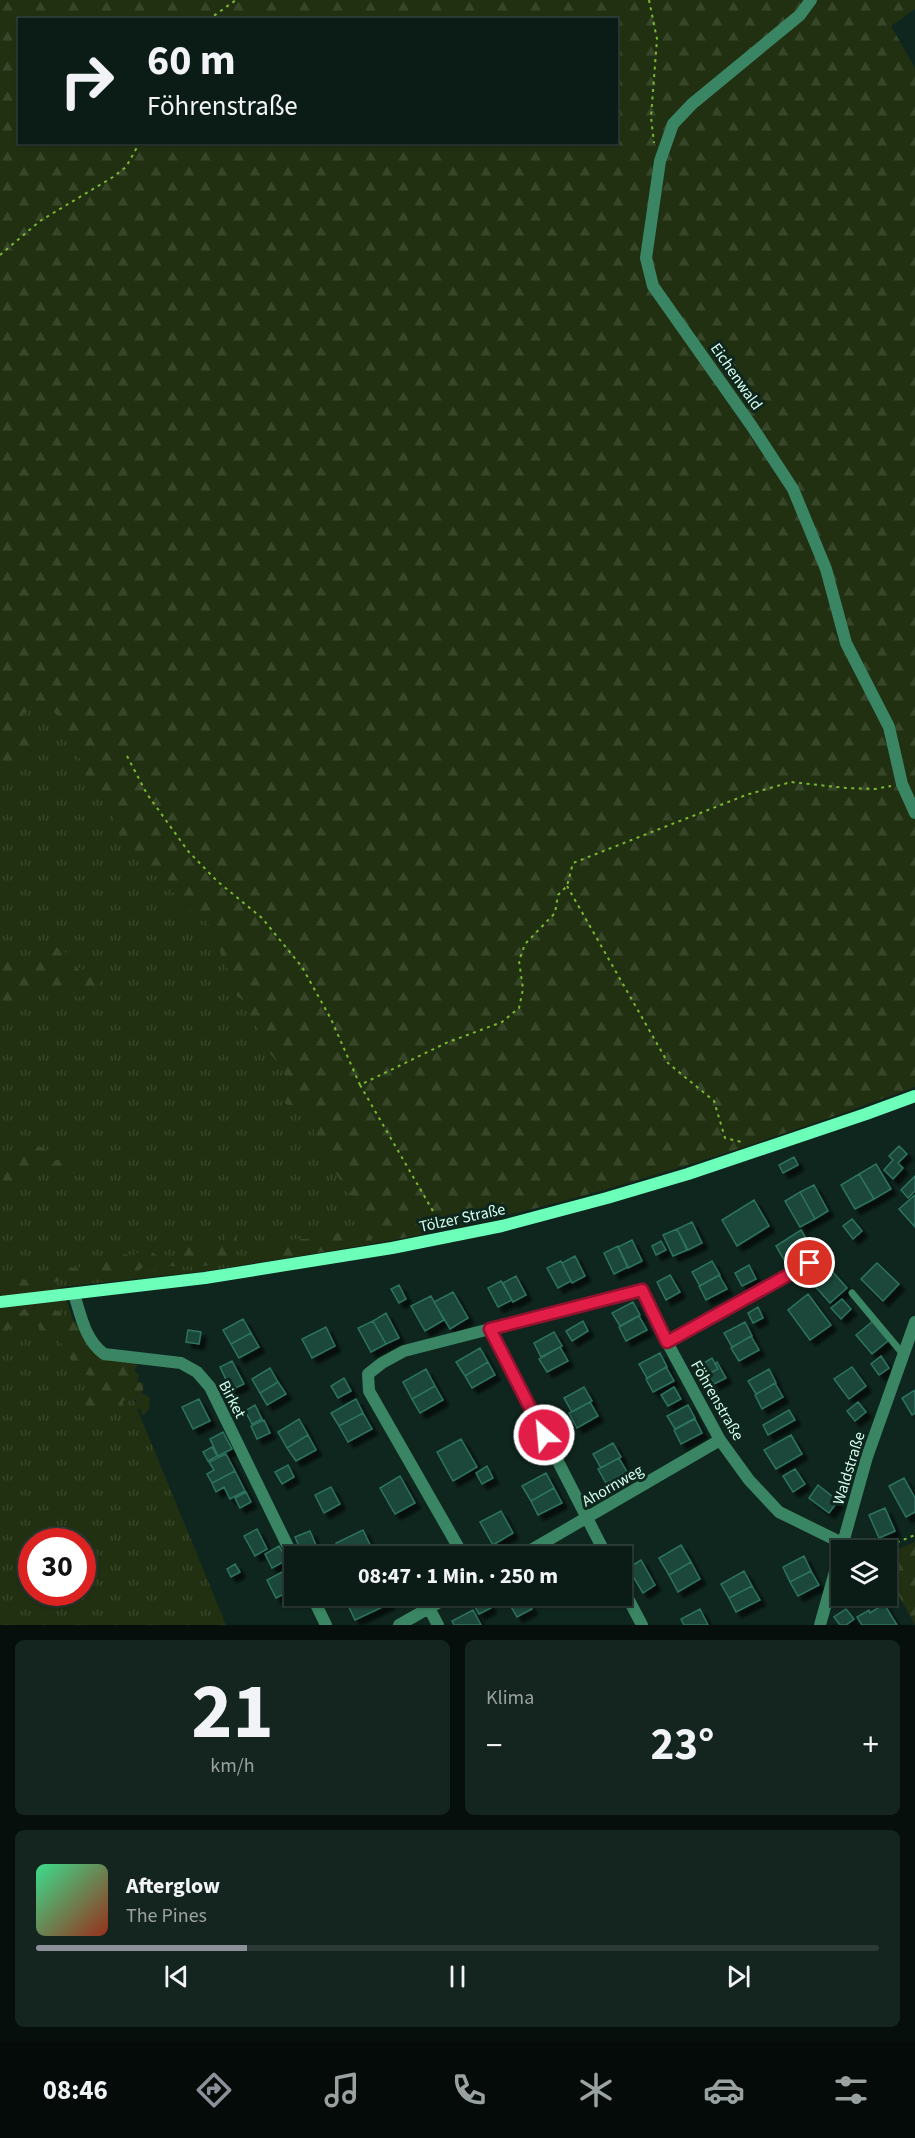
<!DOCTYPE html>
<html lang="de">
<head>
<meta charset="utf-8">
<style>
  body { margin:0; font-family:"Source Sans 3",sans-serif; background:#14251f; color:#f1f3f6; height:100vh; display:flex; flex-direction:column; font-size:22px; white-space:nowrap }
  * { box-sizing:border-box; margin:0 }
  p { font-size:20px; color:#9aa1a1 }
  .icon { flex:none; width:33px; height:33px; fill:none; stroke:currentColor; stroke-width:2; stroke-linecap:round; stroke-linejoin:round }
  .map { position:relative; height:1625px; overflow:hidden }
  .sheet { display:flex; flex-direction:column; gap:15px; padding:15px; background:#060f0c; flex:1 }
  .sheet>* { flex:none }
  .hud { position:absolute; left:18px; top:18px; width:600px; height:126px; border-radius:0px; box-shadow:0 2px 4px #0004,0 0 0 2px #2b3a35; background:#0b1c16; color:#f1f3f6; overflow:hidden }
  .tools { position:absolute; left:831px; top:1540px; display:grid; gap:12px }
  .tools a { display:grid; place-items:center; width:66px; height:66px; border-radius:0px; background:#0b1c16; box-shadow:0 2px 4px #0004,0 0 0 2px #2b3a35; font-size:30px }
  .speed { position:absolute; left:18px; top:1528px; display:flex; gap:12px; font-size:30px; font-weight:700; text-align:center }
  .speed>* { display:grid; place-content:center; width:78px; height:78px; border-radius:50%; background:#0b1c16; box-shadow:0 2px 4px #0004,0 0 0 2px #2b3a35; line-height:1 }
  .speed .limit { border:9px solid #d22; background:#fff; color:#111 }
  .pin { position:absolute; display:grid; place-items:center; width:51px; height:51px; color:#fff; margin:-26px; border:3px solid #fff; border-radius:50%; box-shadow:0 2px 6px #0007 }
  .me { position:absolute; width:66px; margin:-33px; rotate:333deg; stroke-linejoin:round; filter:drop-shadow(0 0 4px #0008) }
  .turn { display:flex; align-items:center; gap:21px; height:126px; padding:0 30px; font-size:27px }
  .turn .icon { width:78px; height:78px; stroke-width:2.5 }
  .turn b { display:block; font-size:42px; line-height:51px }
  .big { font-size:45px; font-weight:700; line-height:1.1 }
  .sheet .widget { flex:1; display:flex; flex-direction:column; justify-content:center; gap:9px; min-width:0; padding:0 21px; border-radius:9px; background:#14251f }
  .sheet .dial { align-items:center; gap:0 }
  .dial b { font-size:78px; line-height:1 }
  .song { display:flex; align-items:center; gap:18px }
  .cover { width:72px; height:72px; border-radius:9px; background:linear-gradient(135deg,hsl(150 70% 55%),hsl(10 70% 35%)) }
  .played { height:6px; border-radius:3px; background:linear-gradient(90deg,#8c9099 25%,#2b3a35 25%) }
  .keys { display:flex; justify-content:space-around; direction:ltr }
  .heat { display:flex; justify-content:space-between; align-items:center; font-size:33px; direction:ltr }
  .sheet .tiles { flex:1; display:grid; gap:15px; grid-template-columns:1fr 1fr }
  .widget:last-child { grid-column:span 2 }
  .trip { position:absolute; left:284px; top:1546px; width:348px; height:60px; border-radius:0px; background:#0b1c16; box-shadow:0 2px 4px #0004,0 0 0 2px #2b3a35; font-weight:700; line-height:60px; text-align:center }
  .menu { display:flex; height:96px; justify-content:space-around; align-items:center; background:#040b09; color:#9aa1a1 }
  .menu .icon { width:42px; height:42px }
  .menu .active { color:#8c9099 }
  .menu b { font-size:27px; color:#f1f3f6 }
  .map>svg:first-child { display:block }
  .grass { fill:url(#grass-tufts); fill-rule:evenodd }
  .forest { fill:url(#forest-firs); fill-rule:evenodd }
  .building { fill:#1b473a; stroke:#2d735e; stroke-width:1.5; filter:url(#shadow) }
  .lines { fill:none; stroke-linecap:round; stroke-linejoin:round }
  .path { stroke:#7bb82f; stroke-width:2; stroke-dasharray:3 4.5; stroke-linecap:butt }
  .service { stroke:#3a8563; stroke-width:7 }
  .minor { stroke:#3a8563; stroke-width:12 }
  .secondary { stroke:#6bffb9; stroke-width:12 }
  .route-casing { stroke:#92132f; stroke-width:15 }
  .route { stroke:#e11d48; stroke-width:10 }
  .labels { text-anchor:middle; stroke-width:6; stroke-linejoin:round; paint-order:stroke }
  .street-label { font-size:16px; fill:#d4ffee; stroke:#0f261e }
</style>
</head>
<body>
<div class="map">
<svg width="915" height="1625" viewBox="0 0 915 1625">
  <defs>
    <pattern id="grass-tufts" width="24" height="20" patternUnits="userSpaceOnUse" patternTransform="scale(1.5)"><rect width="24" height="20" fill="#223012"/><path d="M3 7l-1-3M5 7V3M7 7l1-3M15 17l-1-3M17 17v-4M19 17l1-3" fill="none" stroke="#374529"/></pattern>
    <pattern id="forest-firs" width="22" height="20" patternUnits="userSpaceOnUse" patternTransform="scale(1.5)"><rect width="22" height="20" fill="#223012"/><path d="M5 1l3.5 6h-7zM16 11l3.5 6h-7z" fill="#374529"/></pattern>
    <filter id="shadow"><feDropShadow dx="5.5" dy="5.5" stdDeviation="1.5" flood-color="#0009"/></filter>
  </defs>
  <rect width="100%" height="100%" fill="#0f261e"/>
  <path class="grass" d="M49,693l159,230 180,318 -182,30 -145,16 19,51 47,46 99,241h-226v-844l38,-37 -15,-31zM32,1542h50v51h-50z"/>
  <path class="forest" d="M0,0h915v9l-24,17 24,42v1019c-172,63 -346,120 -527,154l-27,-32 -30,-42 -5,-19 -11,-8c-1,-22 -7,-33 -30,-36l-1,-10 6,-11 -16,-25 -12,-13 -4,-20 -8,-7 -2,-15 -12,-7 -1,-14 -10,-18 -17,-41 -14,-14 -11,3 -7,-6 -2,-13 -9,-15 -13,-3 -7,-6 1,-7 -5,-5 -11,-1 -2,-11 -8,-9 -5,-15 -16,-29 -9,-13 -5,-4 -5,-6v-10l-10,-20 -13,-24 -8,-8h-9l-17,6 15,31 -38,37zM20,20h596v122h-596z
    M54,947l6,1 6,5 -3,14 7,7 7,-7 10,4 7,-3 6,8 -1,8 -9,9 -10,4 -16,-11 -32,5 -4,7h-10l-7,9 -8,-4 -3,3v-52l5,6 6,-2 10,1 5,7 8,2 3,-8 10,1 -1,-9z
    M29,1145h6l10,4 6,13 12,-4 7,2 3,-4 10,4 1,8 -8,5 -9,-1 -5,4 -6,-1 -4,-5h-8l-6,-4 -3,9 -11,2 -2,9 -8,8 -13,-1 -1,-7 6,-5 -6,-2 3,-8 8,1 5,-16 7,-3z
    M359,1226l7,3 5,7 -1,8 -107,18 -3,-9 33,-14h14l16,-6 24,-1z
    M229,1234h8l-1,12 -9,15c-20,7 -37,5 -57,5 -7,0 -12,4 -18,4 -5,1 -5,0 -9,-3l-9,8 -18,-3 -16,6 -15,-4 -5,5 -9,-3 -27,10 -13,-1 -4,4 -14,-2 -13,4v-8c9,-3 15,-7 25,-3l8,-7 3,2 6,-5 3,4 5,-1 5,3 15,-9 8,2 7,-9 8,3 8,-6 5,5c8,0 12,-2 18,-8l8,2 5,-3 9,2 6,-3 7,5 6,-2 6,4 5,-7 12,-7 4,6 7,-7c10,0 17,-4 26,-4z
    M46,1305l8,3 3,4 3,-2 7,8 9,4 11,19 47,20 4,5 -4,4 5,5 -2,6 7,3 -2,10 6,2 2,3 -1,10 -6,7 -3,-7 -6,-1 2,-8 -7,-2 -6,3v10l-15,1 -7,-5 -8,2 -8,-4 -2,-8 2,-3 6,-3 -1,-14 -17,-11 -5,-13 -6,-1 -2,-12 -9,-9 -8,1 -6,-8 -5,2 -10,-3 -6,6 -4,-3 -10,10 2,4 -4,4v-33l12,3 5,-5 4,2 9,-5 9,2z
    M915,1542v83l-28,-50 -1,-21z"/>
  <path class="building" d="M899,1146l8,8 -9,9 5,5 -10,11 -9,-9 9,-10 -4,-4z
    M794,1157l4,8 -15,8 -4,-8z
    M876,1164l15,25 -17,10 -15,-25z
    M859,1174l15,25 -19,10 -14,-24z
    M915,1176v15l-7,7 -7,-8z
    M814,1185l14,26 -13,8 -15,-27z
    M800,1192l15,27 -15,8 -15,-26z
    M915,1195v32l-16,-18z
    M754,1200l15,26 -32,20 -15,-26z
    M852,1219l10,12 -9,8 -10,-13z
    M692,1222l10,21 -14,7 -11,-21z
    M677,1229l10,21 -14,6 -10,-21z
    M801,1230l12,20 -26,15 -11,-19z
    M632,1240l10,21 -14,7 -10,-21z
    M661,1241l5,9 -10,5 -4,-9z
    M618,1246l10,21 -14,7 -10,-21z
    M575,1256l10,20 -13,7 -10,-20z
    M561,1261l10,20 -13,7 -11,-20z
    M712,1261l8,14 -20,11 -8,-14z
    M877,1263l22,21 -16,17 -22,-22z
    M749,1265l7,14 -14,7 -7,-13z
    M831,1270l16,18 -17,15 -16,-18z
    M670,1275l10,17 -14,8 -9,-18z
    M719,1275l8,14 -21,11 -7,-14z
    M516,1276l10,19 -13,7 -10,-19z
    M501,1281l11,19 -14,7 -10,-19z
    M399,1285l7,14 -7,4 -8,-14z
    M453,1292l15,26 -18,11 -16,-27z
    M808,1294l23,31 -21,15 -22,-30z
    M431,1296l13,24 -19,11 -14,-25z
    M842,1299l9,10 -10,10 -10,-11z
    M633,1302l7,13 -20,11 -8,-13z
    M758,1307l5,11 -10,5 -5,-10z
    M386,1313l13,25 -13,6 -13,-23z
    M639,1316l8,14 -21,11 -7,-14z
    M243,1319l8,14 -20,11 -8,-14z
    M373,1321l13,23 -15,8 -13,-24z
    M583,1321l5,10 -16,10 -6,-10z
    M873,1321l16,19 -17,14 -16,-19z
    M745,1322l7,14 -20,11 -8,-14z
    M326,1327l9,19 -23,12 -10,-19z
    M188,1330l13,2 -2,12 -13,-2z
    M554,1332l8,14 -21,11 -7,-14z
    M251,1333l8,14 -20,11 -8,-14z
    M751,1336l8,14 -20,11 -8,-13z
    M560,1347l8,14 -21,11 -8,-13z
    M480,1348l8,14 -23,14 -9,-14z
    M660,1353l7,14 -20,11 -8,-14z
    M881,1356l8,12 -10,7 -8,-11z
    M712,1358l6,11 -13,7 -6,-10z
    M232,1361l12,23 -13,6 -11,-23z
    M488,1362l7,13 -23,13 -7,-12z
    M717,1362l9,16 -12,6 -6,-10 10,-5 -3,-5z
    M666,1367l8,14 -21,11 -7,-13z
    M852,1367l14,19 -17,13 -15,-20z
    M270,1368l8,14 -18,11 -8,-14z
    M426,1369l9,17 -23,13 -9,-17z
    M769,1369l7,14 -20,11 -8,-13z
    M344,1378l7,13 -13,7 -7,-12z
    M278,1382l8,12 -19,11 -7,-12z
    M775,1383l8,14 -21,12 -7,-14z
    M435,1386l8,14 -23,13 -8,-14z
    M584,1387l8,14 -20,11 -8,-14z
    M674,1387l7,12 -13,7 -7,-11z
    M915,1390v23l-3,2 -10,-17z
    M199,1399l11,22 -17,8 -11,-22z
    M356,1399l7,14 -24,13 -8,-13z
    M590,1402l8,14 -21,12 -8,-15z
    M858,1402l8,10 -11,9 -8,-10z
    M255,1405l7,14 -10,5 -7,-13z
    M688,1405l7,13 -20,11 -8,-13z
    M789,1410l6,10 -27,15 -5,-10z
    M363,1413l9,16 -24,13 -9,-16z
    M299,1419l9,16 -21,13 -9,-16z
    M695,1419l7,14 -21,11 -7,-14z
    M264,1420l6,13 -13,6 -6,-13z
    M223,1432l9,17 -14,7 -8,-17z
    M308,1435l8,15 -20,11 -9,-13z
    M791,1435l11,19 -26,15 -12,-19z
    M461,1439l16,28 -24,14 -16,-29z
    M613,1443l8,14 -20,11 -8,-14z
    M212,1447l5,9 -9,5 -5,-9z
    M226,1454l9,17 -23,12 -5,-9 7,-4 -5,-8z
    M619,1458l8,14 -21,11 -8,-14z
    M288,1465l6,12 -12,7 -7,-12z
    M487,1466l6,12 -11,6 -6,-11z
    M795,1469l10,15 -12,8 -10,-16z
    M235,1471l10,20 -15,8 -6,-12 -8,5 -4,-9z
    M546,1473l8,15 -23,13 -9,-15z
    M400,1476l15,27 -20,11 -15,-26z
    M904,1478l11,20v14l-9,5 -17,-31z
    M818,1485l20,16 -9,12 -20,-15z
    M331,1487l9,17 -16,9 -9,-18z
    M554,1488l8,15 -24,12 -7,-14z
    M246,1492l5,10 -11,6 -5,-10z
    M885,1508l10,23 -16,7 -10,-23z
    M501,1511l12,22 -20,12 -13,-23z
    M257,1529l10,20 -12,7 -11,-20z
    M363,1530l13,27h-33l-7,-14z
    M310,1531l6,14 -15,6 -6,-14z
    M431,1545l7,12h-17l-3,-5z
    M681,1545l10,17 -22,13 -10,-17z
    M279,1546l8,14 -15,8 -7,-14z
    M581,1547l6,10h-25z
    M804,1556l7,15 -21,11 -7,-15z
    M641,1560l14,25 -12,8 -15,-25z
    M691,1562l9,17 -22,13 -9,-17z
    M235,1564l5,8 -9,5 -4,-8z
    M284,1571l10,18 -18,9 -9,-18z
    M744,1571l8,15 -23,12 -8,-14z
    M811,1571l8,14 -21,11 -8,-14z
    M752,1586l8,14 -24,12 -7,-14z
    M357,1596h28l4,8 -34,16 -9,-19z
    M505,1596h19l8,13 -15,8z
    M485,1597l6,11 -12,6 -6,-11z
    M884,1604l13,21h-35l-5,-8 12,-7 1,3z
    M700,1609l8,16h-24l-3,-6z
    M846,1609l8,10 -8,6h-6l-6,-8z
    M473,1610l8,15h-27l-2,-4z"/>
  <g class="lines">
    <path class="path" d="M649,0l8,39 -6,78 3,26
      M208,20l28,-20
      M0,255l40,-34 73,-44 13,-10 14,-25
      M127,756l20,38 41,57 29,30 45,37 40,49 29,52 29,66 86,-42 56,-21 17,-14 4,-19 -4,-28 6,-17 30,-31 3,-18 9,-9 6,-23 173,-68 45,-13 55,6 29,1 16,-3
      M567,886l101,177 46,38 11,37 17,4
      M360,1085l81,140
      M876,1551l39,-16"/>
    <path class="service" d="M852,1293l51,61"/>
    <path class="minor" d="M811,0l-11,15 -108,89 -19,20 -13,37 -14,97 7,28 98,139 42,64 33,80 20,74 43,84 13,57 13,29
      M74,1294c7,22 11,46 30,60l77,9 16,9 13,15 84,172
      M490,1329l117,228
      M667,1342l143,-79
      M464,1557l-95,-166 -1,-17 14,-11 22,-12 238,-61 25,52 53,98 29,40 30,32 63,31
      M519,1557l201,-117
      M621,1585l21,40
      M312,1596l14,29
      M429,1608l9,17
      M399,1625l51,-29
      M820,1625l47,-168 48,-135"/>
    <path class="secondary" d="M0,1302l205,-24 187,-30 110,-22 105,-28 81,-24 178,-60 49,-18"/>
  </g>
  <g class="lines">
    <defs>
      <path id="route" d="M544,1435l-54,-106 152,-39 25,52 143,-79"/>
    </defs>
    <use href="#route" class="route-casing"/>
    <use href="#route" class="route"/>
  </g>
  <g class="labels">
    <g class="street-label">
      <text transform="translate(737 376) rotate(55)" y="6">Eichenwald</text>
      <text transform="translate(462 1217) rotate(-12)" y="6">Tölzer Straße</text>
      <text transform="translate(233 1399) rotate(62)" y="6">Birket</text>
      <text transform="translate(718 1400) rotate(60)" y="6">Föhrenstraße</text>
      <text transform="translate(848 1468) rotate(-73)" y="6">Waldstraße</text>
      <text transform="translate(612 1485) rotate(-30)" y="6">Ahornweg</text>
    </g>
  </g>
</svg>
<div class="tools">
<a><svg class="icon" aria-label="layers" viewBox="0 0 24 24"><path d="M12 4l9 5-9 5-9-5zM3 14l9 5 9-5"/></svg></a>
</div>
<div class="speed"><div class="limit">30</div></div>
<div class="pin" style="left:810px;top:1263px;background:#d93025"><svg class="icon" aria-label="arrive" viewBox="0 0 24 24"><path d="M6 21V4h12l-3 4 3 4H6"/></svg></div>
<svg class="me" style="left:544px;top:1435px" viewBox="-20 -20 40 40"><circle r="17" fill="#e11d48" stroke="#fff" stroke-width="3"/><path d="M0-11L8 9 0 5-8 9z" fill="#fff"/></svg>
<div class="trip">08:47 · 1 Min. · 250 m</div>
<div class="hud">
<div class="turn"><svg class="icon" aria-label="right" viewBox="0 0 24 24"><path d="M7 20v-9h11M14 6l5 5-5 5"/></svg><div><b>60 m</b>Föhrenstraße</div></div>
</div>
</div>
<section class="sheet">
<div class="tiles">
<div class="widget dial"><b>21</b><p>km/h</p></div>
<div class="widget"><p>Klima</p>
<div class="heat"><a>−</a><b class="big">23°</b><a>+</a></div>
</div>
<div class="widget">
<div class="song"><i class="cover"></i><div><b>Afterglow</b><p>The Pines</p></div></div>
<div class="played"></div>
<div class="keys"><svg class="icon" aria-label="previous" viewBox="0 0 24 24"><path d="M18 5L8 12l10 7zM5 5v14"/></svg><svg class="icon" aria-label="pause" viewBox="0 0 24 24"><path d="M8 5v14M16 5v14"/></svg><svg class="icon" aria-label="next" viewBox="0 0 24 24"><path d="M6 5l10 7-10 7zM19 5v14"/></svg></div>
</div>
</div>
</section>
<nav class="menu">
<b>08:46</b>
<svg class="icon active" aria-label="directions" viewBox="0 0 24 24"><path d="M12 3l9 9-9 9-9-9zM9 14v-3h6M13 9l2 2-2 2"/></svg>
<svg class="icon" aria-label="music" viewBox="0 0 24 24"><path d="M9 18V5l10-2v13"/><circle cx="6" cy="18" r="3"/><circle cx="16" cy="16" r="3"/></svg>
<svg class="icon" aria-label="phone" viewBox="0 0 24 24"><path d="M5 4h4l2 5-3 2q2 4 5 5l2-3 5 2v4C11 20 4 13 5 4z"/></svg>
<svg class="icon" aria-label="climate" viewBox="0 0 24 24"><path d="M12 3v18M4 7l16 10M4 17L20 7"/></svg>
<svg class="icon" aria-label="car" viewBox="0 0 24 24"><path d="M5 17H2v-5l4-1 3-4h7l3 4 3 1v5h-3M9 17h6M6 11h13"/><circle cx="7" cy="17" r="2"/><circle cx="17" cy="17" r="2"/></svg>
<svg class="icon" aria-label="filters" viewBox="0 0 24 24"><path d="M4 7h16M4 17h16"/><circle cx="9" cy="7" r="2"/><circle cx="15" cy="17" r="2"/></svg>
</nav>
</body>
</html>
